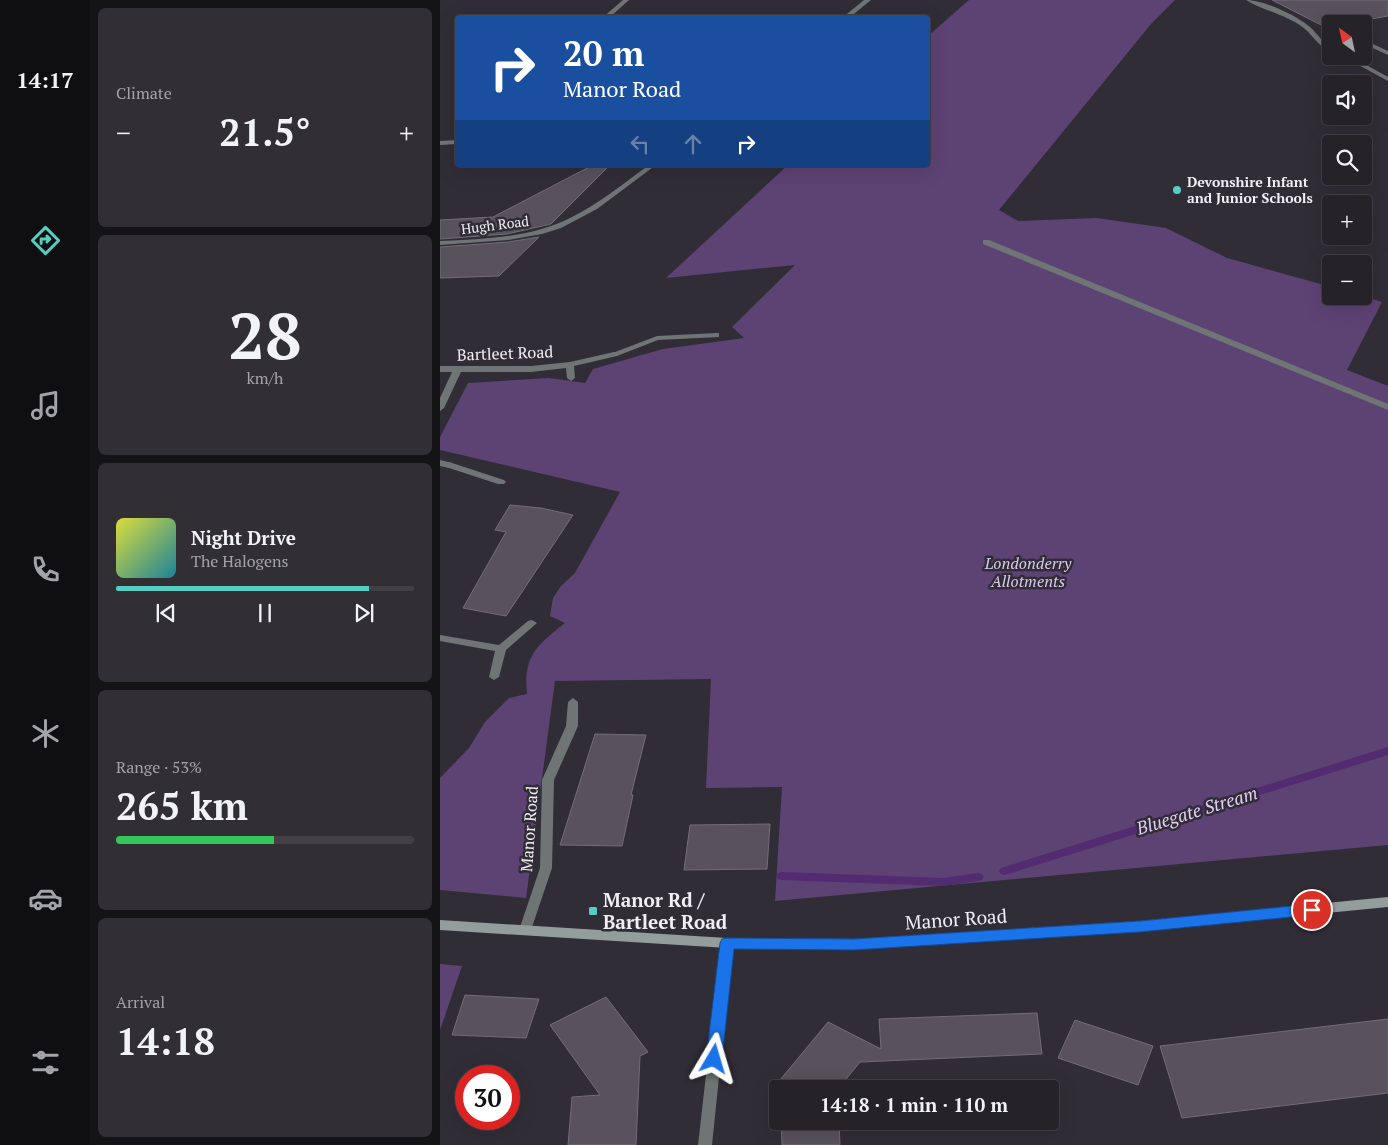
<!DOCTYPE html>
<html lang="en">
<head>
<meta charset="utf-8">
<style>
  body { margin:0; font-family:"PT Serif",serif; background:#312f34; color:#f1f3f6; height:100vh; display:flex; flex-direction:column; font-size:19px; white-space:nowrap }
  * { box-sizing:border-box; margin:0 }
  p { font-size:16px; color:#a3a4a8 }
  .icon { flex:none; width:28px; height:28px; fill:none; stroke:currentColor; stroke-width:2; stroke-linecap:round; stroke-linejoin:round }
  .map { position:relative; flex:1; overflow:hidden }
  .sheet { display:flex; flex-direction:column; gap:8px; padding:8px; background:#141316; width:350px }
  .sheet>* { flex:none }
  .top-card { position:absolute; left:15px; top:15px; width:475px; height:152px; border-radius:5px; box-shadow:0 5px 20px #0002,0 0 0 1px #423f45; background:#1a4fa0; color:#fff; overflow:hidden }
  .needle { width:32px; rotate:327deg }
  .fabs { position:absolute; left:882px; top:15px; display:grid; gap:10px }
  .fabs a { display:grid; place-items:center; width:50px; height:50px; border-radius:5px; background:#252228; box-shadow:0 5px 20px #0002,0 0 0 1px #423f45; font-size:25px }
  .speed { position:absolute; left:15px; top:1065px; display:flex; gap:10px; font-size:25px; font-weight:700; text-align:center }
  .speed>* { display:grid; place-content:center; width:65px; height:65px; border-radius:50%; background:#252228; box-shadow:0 5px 20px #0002,0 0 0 1px #423f45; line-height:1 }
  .speed .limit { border:8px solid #d22; background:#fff; color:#111 }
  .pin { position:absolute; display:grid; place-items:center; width:42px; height:42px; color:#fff; margin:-21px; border:2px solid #fff; border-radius:50%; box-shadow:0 1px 5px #0007 }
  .me { position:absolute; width:55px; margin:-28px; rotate:7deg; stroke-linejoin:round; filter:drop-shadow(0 0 4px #0008) }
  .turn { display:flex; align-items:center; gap:18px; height:105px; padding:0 25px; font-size:22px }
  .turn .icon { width:65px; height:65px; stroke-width:2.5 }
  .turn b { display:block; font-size:35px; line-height:42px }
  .lanes { display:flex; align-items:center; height:48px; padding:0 25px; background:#0003; justify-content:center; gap:25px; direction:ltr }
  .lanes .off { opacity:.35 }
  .big { font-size:38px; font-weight:700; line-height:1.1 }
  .sheet .widget { flex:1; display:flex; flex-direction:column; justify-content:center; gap:8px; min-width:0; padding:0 18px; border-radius:8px; background:#312f34 }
  .sheet .dial { align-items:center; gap:0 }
  .dial b { font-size:65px; line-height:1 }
  .song { display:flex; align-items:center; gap:15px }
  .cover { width:60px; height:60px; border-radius:8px; background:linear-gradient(135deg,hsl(60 70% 55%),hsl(190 70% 35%)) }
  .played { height:5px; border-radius:2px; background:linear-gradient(90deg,#56cec3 85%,#423f45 85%) }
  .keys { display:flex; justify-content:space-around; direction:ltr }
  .heat { display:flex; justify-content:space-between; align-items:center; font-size:28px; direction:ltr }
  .charge { height:8px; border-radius:4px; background:linear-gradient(90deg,#34c759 53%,#423f45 0) }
  .trip { position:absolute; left:329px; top:1080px; width:290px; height:50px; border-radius:5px; background:#252228; box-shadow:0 5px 20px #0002,0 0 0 1px #423f45; font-weight:700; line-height:50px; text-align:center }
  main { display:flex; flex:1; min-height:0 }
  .tab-bar { display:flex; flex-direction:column; width:90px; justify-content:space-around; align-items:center; background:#0f0e10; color:#a3a4a8 }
  .tab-bar .icon { width:35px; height:35px }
  .tab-bar .selected { color:#56cec3 }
  .tab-bar b { font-size:22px; color:#f1f3f6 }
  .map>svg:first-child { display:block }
  .green { fill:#5d4374 }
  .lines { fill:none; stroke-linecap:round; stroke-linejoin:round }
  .stream { fill:#522b70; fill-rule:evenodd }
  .building { fill:#57525c; stroke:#726d78 }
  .lane { fill:#6f7574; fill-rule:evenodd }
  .street { fill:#6f7574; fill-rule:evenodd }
  .secondary { fill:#939d9c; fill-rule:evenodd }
  .route { fill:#1a73e8; stroke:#114b97 }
  .poi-dot { fill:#56cec3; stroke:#312d36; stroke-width:2 }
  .labels { text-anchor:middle; stroke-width:5; stroke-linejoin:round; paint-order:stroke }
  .far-poi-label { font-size:14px; font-weight:bold; fill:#f1eef5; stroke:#312d36; text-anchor:start }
  .far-street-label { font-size:14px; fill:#f1eef5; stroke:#312d36 }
  .street-label { font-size:16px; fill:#f1eef5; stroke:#312d36 }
  .park-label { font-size:16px; font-style:italic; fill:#dbc8f0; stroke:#312d36 }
  .water-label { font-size:18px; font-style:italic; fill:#e2cef7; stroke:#312d36 }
  .near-poi-label { font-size:19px; font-weight:bold; fill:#f1eef5; stroke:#312d36; text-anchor:start }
  .near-street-label { font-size:19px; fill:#f1eef5; stroke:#312d36 }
</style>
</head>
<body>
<main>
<nav class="tab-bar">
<b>14:17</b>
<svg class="icon selected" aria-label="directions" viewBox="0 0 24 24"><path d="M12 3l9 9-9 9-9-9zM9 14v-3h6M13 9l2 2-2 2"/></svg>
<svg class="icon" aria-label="music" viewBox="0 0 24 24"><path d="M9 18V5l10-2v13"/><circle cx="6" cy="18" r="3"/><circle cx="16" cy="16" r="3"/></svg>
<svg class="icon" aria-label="phone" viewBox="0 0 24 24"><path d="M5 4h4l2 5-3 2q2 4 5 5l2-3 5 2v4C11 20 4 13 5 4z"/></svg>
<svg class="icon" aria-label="climate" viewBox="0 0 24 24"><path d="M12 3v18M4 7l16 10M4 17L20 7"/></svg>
<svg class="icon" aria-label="car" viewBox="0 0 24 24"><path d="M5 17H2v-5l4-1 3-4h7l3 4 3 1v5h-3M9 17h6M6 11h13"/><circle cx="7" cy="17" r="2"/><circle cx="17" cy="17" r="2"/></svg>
<svg class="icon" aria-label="filters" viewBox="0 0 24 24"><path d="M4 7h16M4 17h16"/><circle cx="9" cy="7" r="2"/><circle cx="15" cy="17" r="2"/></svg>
</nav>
<section class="sheet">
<div class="widget"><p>Climate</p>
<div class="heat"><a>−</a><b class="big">21.5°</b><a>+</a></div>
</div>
<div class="widget dial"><b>28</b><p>km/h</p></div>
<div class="widget">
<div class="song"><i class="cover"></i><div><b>Night Drive</b><p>The Halogens</p></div></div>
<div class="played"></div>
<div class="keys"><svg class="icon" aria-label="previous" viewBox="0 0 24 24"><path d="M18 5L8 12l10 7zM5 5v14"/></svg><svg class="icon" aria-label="pause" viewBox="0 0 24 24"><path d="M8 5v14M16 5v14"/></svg><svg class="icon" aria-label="next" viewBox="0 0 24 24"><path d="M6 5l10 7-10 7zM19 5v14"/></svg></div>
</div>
<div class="widget"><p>Range · 53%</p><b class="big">265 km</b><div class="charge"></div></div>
<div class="widget"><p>Arrival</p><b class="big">14:18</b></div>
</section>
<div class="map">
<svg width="948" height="1145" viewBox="0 0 948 1145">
  <rect width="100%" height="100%" fill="#312d36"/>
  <path class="green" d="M529,0h206l-24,24 -152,186 19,11 79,-3 69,10 61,30 104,29v9h32l19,6 -35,68 41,16v459l-613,56 7,-114 -76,1 5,-109 -156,2 -29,217 -86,-8v-112l29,-30 16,-26 24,-24 18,-4c-4,-38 10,-49 38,-71l-15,-7 3,-18 8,-12 14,-13 45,-81 -180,-42v-13l28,-54 81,-5 36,5 8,-14 70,-20 81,-11 -12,-11 63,-62 -129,13 122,-113h140v-129z
    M0,964l22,2 -22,64z"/>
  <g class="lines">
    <path class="stream" d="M948,747v8l-383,120 -4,-1 -2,-3 2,-3z
      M342,872l161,6 35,-5 4,1 2,3 -2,3 -4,1 -35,5 -161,-6 -4,-1 -2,-3 2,-3z"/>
  </g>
  <path class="building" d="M832,0h116v16l-45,8h-12v2l-6,1z
    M153,165h17l-59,59 -44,10 -67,5v-19l53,-3z
    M99,237l-40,39 -59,2v-31l68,-5z
    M70,505l31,3 32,7 -67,101 -43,-8 43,-76 -11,-2z
    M155,734l51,1 -15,60h2l-11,51 -62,-1z
    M330,824l-3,45 -83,1 6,-45z
    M25,995l74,4 -13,39 -74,-3z
    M166,997l42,55 -8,4 -4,89h-68l4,-48 28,-2 -50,-70z
    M597,1013l5,41 -182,8 -22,27h-58v-9l48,-58 53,27 -2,-30z
    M948,1019v74l-206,25 -22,-72z
    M635,1020l78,26 -15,39 -80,-27z
    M341,1121h58l1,24h-58z"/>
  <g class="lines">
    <path class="lane" d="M806,0c18,0 52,16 65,28 7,7 12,14 20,20v4c-11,-4 -17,-15 -26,-23 -17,-14 -41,-18 -59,-29z
      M924,40l24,11v4l-24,-11z
      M902,56h8l38,21v4z
      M543,240h6l399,164v6l-405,-166z
      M276,333h3v4l-61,3 -41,16h-3l-4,-2 47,-18z
      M9,462l55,18 2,2 -2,2h-6l-52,-17 -2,-2 2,-2z"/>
    <path class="street" d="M183,0h6l-20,18h-7z
      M424,0h7l-22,18h-7z
      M18,140v4l-18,1v-4z
      M209,165h7l-59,44 -36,19 -19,6 -34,6 -68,5v-4c45,-2 91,-3 132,-24 28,-14 52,-34 77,-52z
      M174,352l4,2 -1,2 -43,10 1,12 -4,3 -4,-3 -1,-10 -35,4h-70l-17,36 -4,3v-13l12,-26h-12v-6h91l39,-4z
      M0,460l12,3 2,2 -5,3 -9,-2z
      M92,620l5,3 -31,27 -7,27 -5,3 -5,-3 6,-26 -55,-10v-6l59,10 29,-24z
      M133,698l5,4v24l-24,54 -2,88 -21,62 -1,3 -5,2 -5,-2 -1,-3 21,-62 2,-88 24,-54 2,-24z
      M287,938l5,2 1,3 -21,202h-14l23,-202 1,-3z"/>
    <path class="secondary" d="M948,897v10l-248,24 -286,18 -127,-1 -287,-18v-10l287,18 127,1 286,-18z"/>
  </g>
  <path class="route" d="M872,904l5,2 2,4 -2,3 -5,2 -172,17 -286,18 -120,-1 -12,110 -2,4 -6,2 -6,-2 -2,-4 14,-116 2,-4 5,-1 127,1 286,-18z"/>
  <g class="poi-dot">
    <circle cx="737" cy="190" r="5"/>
    <rect x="148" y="906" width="10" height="10" rx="2.5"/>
  </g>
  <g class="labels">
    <g class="far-poi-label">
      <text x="747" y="187">Devonshire Infant<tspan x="747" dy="16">and Junior Schools</tspan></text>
    </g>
    <g class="far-street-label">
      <text transform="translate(55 225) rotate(-7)" y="5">Hugh Road</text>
    </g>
    <g class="street-label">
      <text transform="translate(65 353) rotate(-2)" y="6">Bartleet Road</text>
      <text transform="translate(89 829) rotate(-86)" y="6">Manor Road</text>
    </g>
    <g class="park-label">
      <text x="588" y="569">Londonderry<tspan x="588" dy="18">Allotments</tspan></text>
    </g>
    <g class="water-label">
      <text transform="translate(757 811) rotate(-17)" y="6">Bluegate Stream</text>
    </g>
    <g class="near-poi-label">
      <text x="163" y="907">Manor Rd /<tspan x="163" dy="22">Bartleet Road</tspan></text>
    </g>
    <g class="near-street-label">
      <text transform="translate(516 919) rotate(-4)" y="7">Manor Road</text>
    </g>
  </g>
</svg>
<div class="fabs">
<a><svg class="needle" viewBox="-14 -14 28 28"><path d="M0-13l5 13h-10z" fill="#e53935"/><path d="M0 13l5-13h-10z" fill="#a3a4a8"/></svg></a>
<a><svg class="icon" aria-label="sound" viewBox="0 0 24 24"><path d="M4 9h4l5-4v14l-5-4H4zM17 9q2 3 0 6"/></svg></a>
<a><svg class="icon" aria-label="search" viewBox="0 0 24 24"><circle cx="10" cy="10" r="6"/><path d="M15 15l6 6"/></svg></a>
<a>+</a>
<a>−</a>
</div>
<div class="speed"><div class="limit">30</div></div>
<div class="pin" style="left:872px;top:910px;background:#d93025"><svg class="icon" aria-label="arrive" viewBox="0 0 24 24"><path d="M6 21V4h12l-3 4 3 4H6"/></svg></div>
<svg class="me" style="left:274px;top:1059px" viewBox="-20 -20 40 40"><path d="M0-17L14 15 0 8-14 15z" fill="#1a73e8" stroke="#fff" stroke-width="4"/></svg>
<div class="trip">14:18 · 1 min · 110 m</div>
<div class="top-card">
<div class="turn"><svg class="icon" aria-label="right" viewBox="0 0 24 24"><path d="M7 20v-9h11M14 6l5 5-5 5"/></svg><div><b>20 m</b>Manor Road</div></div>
<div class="lanes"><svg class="icon off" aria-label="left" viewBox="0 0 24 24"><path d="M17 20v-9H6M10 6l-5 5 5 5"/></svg><svg class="icon off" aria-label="ahead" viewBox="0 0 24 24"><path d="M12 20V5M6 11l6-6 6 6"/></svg><svg class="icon" aria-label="right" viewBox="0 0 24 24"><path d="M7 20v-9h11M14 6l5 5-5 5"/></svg></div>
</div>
</div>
</main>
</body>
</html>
